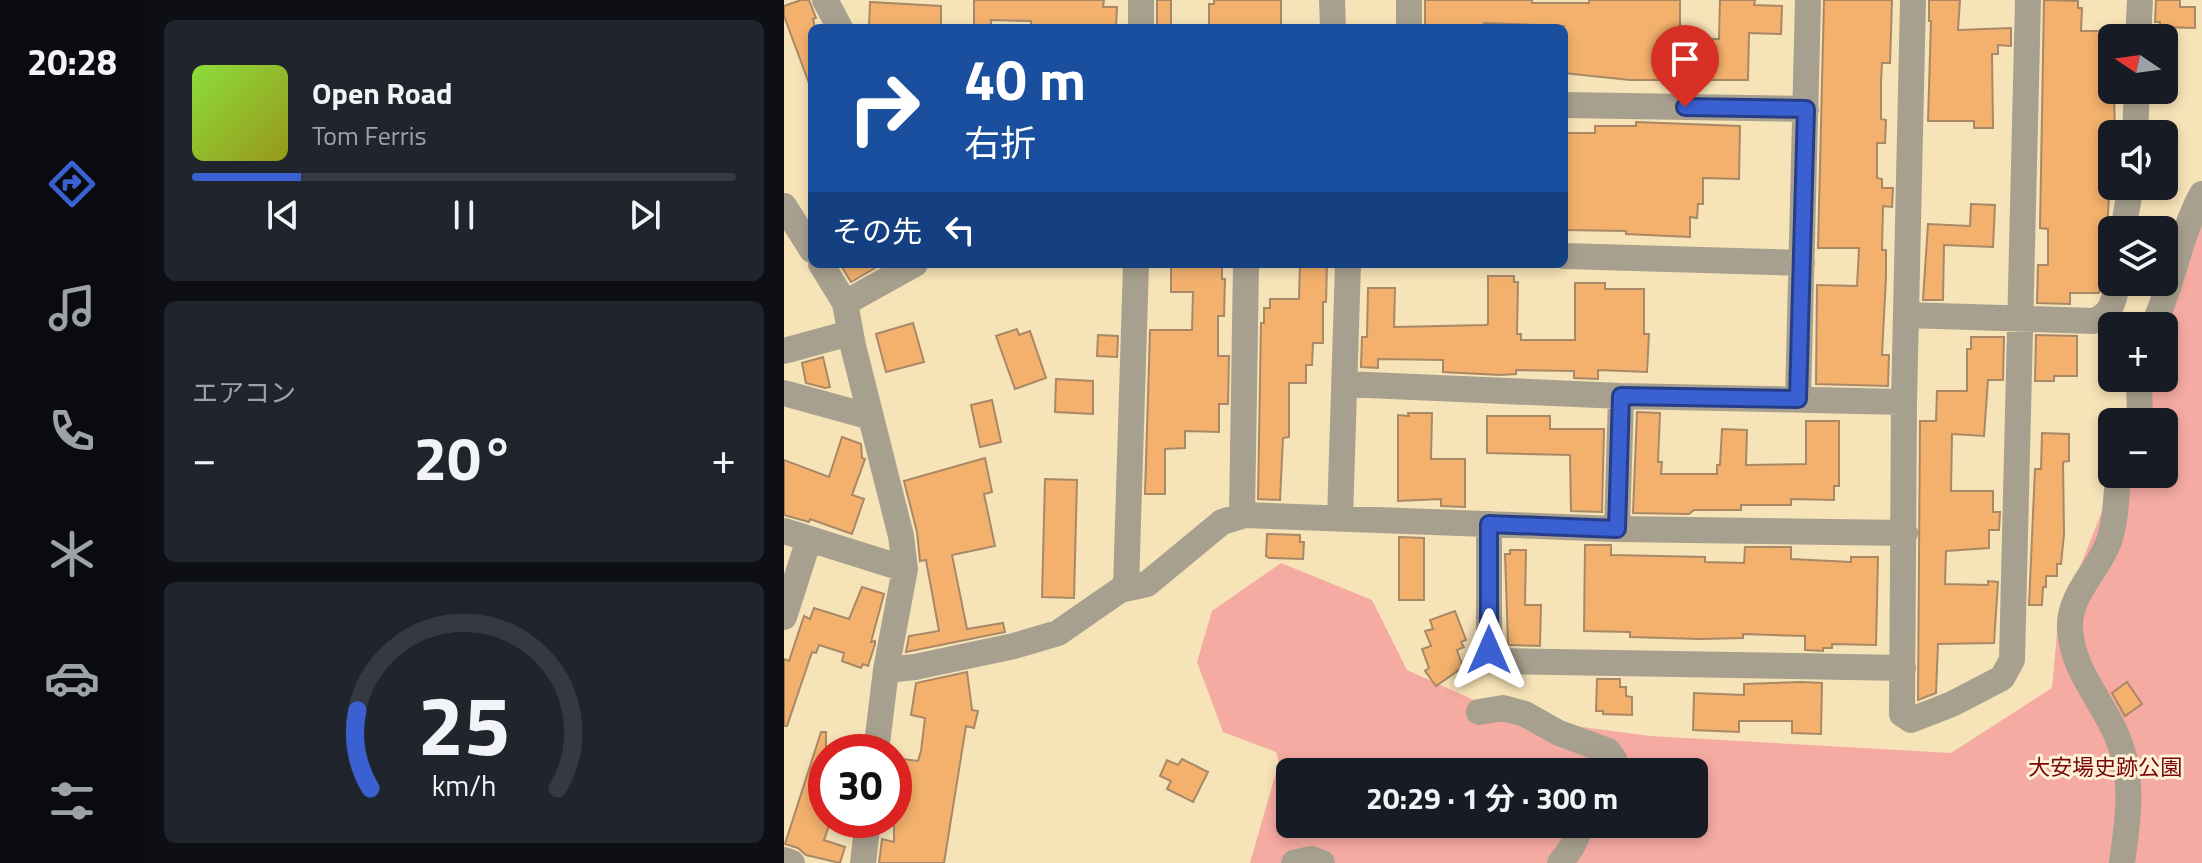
<!DOCTYPE html>
<html lang="ja">
<head>
<meta charset="utf-8">
<style>
  body { margin:0; font-family:"Titillium Web","Noto Sans JP",sans-serif; background:#20242c; color:#f1f3f6; height:100vh; display:flex; flex-direction:column; font-size:30px; white-space:nowrap }
  * { box-sizing:border-box; margin:0 }
  p { font-size:26px; color:#9ea1a6 }
  .icon { flex:none; width:44px; height:44px; fill:none; stroke:currentColor; stroke-width:2; stroke-linecap:round; stroke-linejoin:round }
  .map { position:relative; flex:1; overflow:hidden }
  .sheet { display:flex; flex-direction:column; gap:20px; padding:20px; background:#0d0f14; width:640px }
  .sheet>* { flex:none }
  .top-card { position:absolute; left:24px; top:24px; width:760px; height:244px; border-radius:12px; box-shadow:0 4px 12px #0003; background:#1a4fa0; color:#fff; overflow:hidden }
  .needle { width:52px; rotate:283deg }
  .fabs { position:absolute; left:1314px; top:24px; display:grid; gap:16px }
  .fabs a { display:grid; place-items:center; width:80px; height:80px; border-radius:12px; background:#171b24; box-shadow:0 4px 12px #0003; font-size:40px }
  .speed { position:absolute; left:24px; top:734px; display:flex; gap:16px; font-size:40px; font-weight:700; text-align:center }
  .speed>* { display:grid; place-content:center; width:104px; height:104px; border-radius:50%; background:#171b24; box-shadow:0 4px 12px #0003; line-height:1 }
  .speed .limit { border:12px solid #d22; background:#fff; color:#111 }
  .pin { position:absolute; display:grid; place-items:center; width:68px; height:68px; color:#fff; margin:-82px -34px; border-radius:50% 50% 50% 0; rotate:-45deg; box-shadow:0 0 8px #0007 }
  .pin .icon { rotate:45deg }
  .me { position:absolute; width:88px; margin:-44px; rotate:0deg; stroke-linejoin:round; filter:drop-shadow(0 0 6px #0008) }
  .turn { display:flex; align-items:center; gap:28px; height:168px; padding:0 24px; font-size:36px }
  .turn .icon { width:104px; height:104px; stroke-width:2.5 }
  .turn b { display:block; font-size:56px; line-height:68px }
  .then { display:flex; align-items:center; height:76px; padding:0 24px; background:#0003; gap:16px; font-size:30px }
  .big { font-size:60px; font-weight:700; line-height:1.1 }
  .sheet .tile { flex:1; display:flex; flex-direction:column; justify-content:center; gap:12px; min-width:0; padding:0 28px; border-radius:12px; background:#20242c }
  .sheet .dial { align-items:center; gap:0 }
  .dial svg { height:208px; overflow:visible; fill:none; stroke:#363941; stroke-width:7; stroke-linecap:round; text-anchor:middle }
  .dial text { fill:#f1f3f6; stroke:none }
  .song { display:flex; align-items:center; gap:24px }
  .cover { width:96px; height:96px; border-radius:12px; background:linear-gradient(135deg,hsl(90 70% 55%),hsl(60 70% 35%)) }
  .played { height:8px; border-radius:4px; background:linear-gradient(90deg,#3a60d1 20%,#363941 20%) }
  .keys { display:flex; justify-content:space-around; direction:ltr }
  .heat { display:flex; justify-content:space-between; align-items:center; font-size:44px; direction:ltr }
  .trip { position:absolute; left:492px; top:758px; width:432px; height:80px; border-radius:12px; background:#171b24; box-shadow:0 4px 12px #0003; font-weight:700; line-height:80px; text-align:center }
  main { display:flex; flex:1; min-height:0 }
  .menu { display:flex; flex-direction:column; width:144px; justify-content:space-around; align-items:center; background:#090b0e; color:#9ea1a6 }
  .menu .icon { width:56px; height:56px }
  .menu .selected { color:#3a60d1 }
  .menu b { font-size:36px; color:#f1f3f6 }
  .map>svg:first-child { display:block }
  .green { fill:#f5aaa2; fill-rule:evenodd }
  .building { fill:#f3b16d; stroke:#a98868; stroke-width:2 }
  .lines { fill:none; stroke-linecap:round; stroke-linejoin:round }
  .minor { stroke:#a8a08e; stroke-width:26 }
  .route-casing { stroke:#263e88; stroke-width:20 }
  .route { stroke:#3a60d1; stroke-width:14 }
  .labels { text-anchor:middle; stroke-width:6; stroke-linejoin:round; paint-order:stroke }
  .park-label { font-size:22px; fill:#79050e; stroke:#fdf1d7 }
</style>
</head>
<body>
<main>
<nav class="menu">
<b>20:28</b>
<svg class="icon selected" aria-label="directions" viewBox="0 0 24 24"><path d="M12 3l9 9-9 9-9-9zM9 14v-3h6M13 9l2 2-2 2"/></svg>
<svg class="icon" aria-label="music" viewBox="0 0 24 24"><path d="M9 18V5l10-2v13"/><circle cx="6" cy="18" r="3"/><circle cx="16" cy="16" r="3"/></svg>
<svg class="icon" aria-label="phone" viewBox="0 0 24 24"><path d="M5 4h4l2 5-3 2q2 4 5 5l2-3 5 2v4C11 20 4 13 5 4z"/></svg>
<svg class="icon" aria-label="climate" viewBox="0 0 24 24"><path d="M12 3v18M4 7l16 10M4 17L20 7"/></svg>
<svg class="icon" aria-label="car" viewBox="0 0 24 24"><path d="M5 17H2v-5l4-1 3-4h7l3 4 3 1v5h-3M9 17h6M6 11h13"/><circle cx="7" cy="17" r="2"/><circle cx="17" cy="17" r="2"/></svg>
<svg class="icon" aria-label="filters" viewBox="0 0 24 24"><path d="M4 7h16M4 17h16"/><circle cx="9" cy="7" r="2"/><circle cx="15" cy="17" r="2"/></svg>
</nav>
<section class="sheet">
<div class="tile">
<div class="song"><i class="cover"></i><div><b>Open Road</b><p>Tom Ferris</p></div></div>
<div class="played"></div>
<div class="keys"><svg class="icon" aria-label="previous" viewBox="0 0 24 24"><path d="M18 5L8 12l10 7zM5 5v14"/></svg><svg class="icon" aria-label="pause" viewBox="0 0 24 24"><path d="M8 5v14M16 5v14"/></svg><svg class="icon" aria-label="next" viewBox="0 0 24 24"><path d="M6 5l10 7-10 7zM19 5v14"/></svg></div>
</div>
<div class="tile"><p>エアコン</p>
<div class="heat"><a>−</a><b class="big">20°</b><a>+</a></div>
</div>
<div class="tile dial"><svg viewBox="0 0 100 80">
<path d="M14 69A42 42 0 1 1 86 69"/>
<path d="M14 69A42 42 0 0 1 9 39" stroke="#3a60d1"/>
<text x="50" y="56" font-size="32" font-weight="700">25</text>
<text x="50" y="72" font-size="11">km/h</text>
</svg></div>
</section>
<div class="map">
<svg width="1418" height="863" viewBox="0 0 1418 863">
  <rect width="100%" height="100%" fill="#f7e3b8"/>
  <path class="green" d="M1418,198v665h-952l29,-101 -3,-10 -53,-20 -26,-70 15,-51 69,-48 91,37 35,70 107,48 136,18 301,17 101,-65 6,-66 52,-131 4,-17h50v-52h-38l10,-44h28v-52zM506,772h404v52h-404z"/>
  <path class="building" d="M17,0h8l7,18 -3,1 2,9h-3l-2,58 -26,-70v-10z
    M190,0h130l-1,7h14l-1,20 -85,1v-7l-40,-1v8h-17z
    M373,0h14v28h-14z
    M430,0h67v28h-72v-24h5z
    M641,0h107v3h57v-3h91v38l39,1 1,-39h35l-1,5 28,1 -1,28 -32,-1 -1,47h-118l-66,-7v-47l-80,-3v5h-59z
    M1040,0h68l-2,63h-8l-1,19v37l5,1 -1,23h-8v35l5,1v9h11l-1,19 -9,-1 -1,44h4v27l-4,78h7l-1,31 -72,-2 1,-99 40,1 2,-38h-41z
    M1145,0h31l-2,30 53,-2v18l-13,-1v9h-6l1,74h-19v-7h-46l3,-100h-2z
    M1260,0l34,1v7h4l-1,23h31v63h2l1,40h-3v59h-3l-2,43 5,5v26l-9,10 -4,16h-29v11l-33,-1 1,-38h10v-36l-8,-1z
    M1372,0h24v7h15v21l-35,-1v-5h-5z
    M86,2l71,4v22h-72z
    M852,122l104,4 -1,53 -36,-1v26h-5l-1,14 -7,-1v20l-64,-3v-3l-62,-1v-97h31v-7h41z
    M1187,204l24,1 -2,42 -49,-2 -1,55h-20l5,-76 42,2z
    M56,264h42l-31,18z
    M387,264l51,3v12h3l-1,37h-6v40h11l-1,48h-9v28l-34,-1v17l-20,1v45h-20l5,-164h42l1,-38h-22z
    M516,264h27l-1,38h-3v41h-10l-1,22h-6v18h-17v54l-6,1 -3,62 -22,-1 3,-176h3v-15h6v-9h29z
    M704,276h26v6h4l-1,52h4v6h54v-57h30v6h39v45h5l-2,38 -49,-2v9l-24,-1v-7l-58,-1v4l-16,1 -57,-3v-12l-65,-1v9l-17,-1 1,-30h5l1,-49h27l-1,39 92,-2 2,-1z
    M129,323l11,39 -38,10 -10,-38z
    M233,329l2,6 11,-4 16,47 -31,11 -19,-53z
    M314,335l20,1 -1,21 -20,-1z
    M1252,335l41,1v40h-23v5h-19z
    M1187,337h33l-1,43h-15l-4,56 -32,-2 -1,57h42v21h7l-1,18h-10v18l-43,3 -1,33 43,1v-4l10,1 -4,61 -56,1 -2,49 -18,7 2,-279h16l1,-30h30v-42h4z
    M39,357l7,30 -5,1 -19,-5 -4,-20z
    M272,379l37,2v33l-38,-2z
    M208,400l9,42 -21,5 -9,-42z
    M853,412l23,1 -2,49h4l-1,12h56v-9h3l2,-36 25,1 -1,35 60,-1v-43h33v65h-5v14l-43,-1v6h-50v5h-47l-5,4 -56,-1z
    M624,413h24l-1,46h34v48l-24,-1v-7l-43,2v-86l11,1z
    M703,416h63v13h54l-2,83 -31,-1 -1,-56 -83,-2z
    M1258,433l27,1v27l-6,1 1,72 -3,30h-4v12h-11v11h-3l-1,18h-13l6,-136h6z
    M58,437l19,7 1,14 3,1 -13,36 12,4 -12,35 -42,-15 -1,3 -25,-7v-55l45,17z
    M201,458l7,34 -8,2 11,52 -43,9 15,74 36,-6 2,9 -99,20 3,-16 30,-5 -13,-71 -6,1 -3,-29 -13,-51z
    M261,479l32,1 -3,118 -32,-1z
    M483,534l33,1v7h4l-1,17 -34,-1 -3,-2z
    M615,537l25,1v62h-25z
    M801,545h26v10l94,2v5l39,1 1,-16h46v12l60,3v-5h27l-2,88 -44,-1v4h-9v3l-18,-1v-14l-62,-2v4l-43,1 -70,-2v-5l-46,-1z
    M726,550h16l-1,55h16l-1,41 -32,-1 -3,-91h5z
    M78,587l22,7 -13,48 4,-1v3l-7,22 -5,-2 -2,4 -19,-7 2,-8 -25,-8 -3,8 -4,-1 -25,74h-3v-67l5,2 15,-45 6,3 4,-11 35,11z
    M671,611l11,29 -5,2 3,5 -7,3 6,17 -27,19 -11,-15 4,-3 -7,-19 9,-3 -6,-15 8,-2 -3,-9z
    M183,672l5,38 6,1 -4,17 -8,-2 -22,137h-65l3,-24 12,3v-34l4,-32 -4,-1v-17l24,3 3,-10 4,-33 -14,-3 5,-32z
    M813,679h23v8h6v9l6,1v18l-29,-1v-3h-7z
    M1017,682l21,1 -1,51 -29,-1v-12h-53v11l-46,-2 1,-37 50,2v-11z
    M1343,682l15,22 -17,12 -13,-23z
    M37,732h5v88h5l-7,20 21,7 -5,16 -34,-8 -8,-7 -13,-4z
    M398,759l26,13 -15,30 -26,-13 4,-8 -11,-5 7,-16 11,5z"/>
  <g class="lines">
    <path class="minor" d="M41,0l15,28
      M548,0l1,28
      M1129,0l-9,402 -2,312 9,6 41,-16 50,-26 10,-18 16,-660
      M357,28v-28
      M625,28v-28
      M1354,38l2,-38
      M780,105l242,4
      M1351,134l2,-44
      M0,206l28,44
      M1339,230l8,-44
      M780,256l238,7
      M37,264l24,39 8,43 48,190 4,33 -19,101 -10,82
      M61,303l70,-39
      M1122,315l187,6c20,-7 20,-20 25,-39
      M1369,326c20,-42 27,-92 49,-132
      M0,351l66,-18
      M1355,378l1,44
      M561,384l276,12 283,6
      M0,393l87,24
      M1014,399l10,-399
      M1335,474c-4,22 -2,45 -10,67 -11,31 -41,53 -39,89 3,41 31,69 47,106 18,43 11,83 5,127
      M458,516l4,-252
      M556,518l8,-254
      M705,524v126l10,11 404,7
      M833,529l4,-133
      M0,531l121,38
      M342,587l10,-323
      M0,617l25,-78
      M102,670l29,-3 99,-21 44,-13 62,-43 27,-6 75,-62 23,-7 372,14 288,4
      M695,712l24,-4 22,6 34,19 49,18 6,8 3,13
      M0,860l8,3
      M79,863l5,-43
      M510,863l17,-4 11,4
      M776,863l12,-16 10,-23"/>
  </g>
  <g class="lines">
    <defs>
      <path id="route" d="M705,650v-126l128,5 4,-133 177,3 8,-290 -121,-2"/>
    </defs>
    <use href="#route" class="route-casing"/>
    <use href="#route" class="route"/>
  </g>
  <g class="labels">
    <g class="park-label">
      <text x="1321" y="775">大安場史跡公園</text>
    </g>
  </g>
</svg>
<div class="fabs">
<a><svg class="needle" viewBox="-14 -14 28 28"><path d="M0-13l5 13h-10z" fill="#e53935"/><path d="M0 13l5-13h-10z" fill="#9ea1a6"/></svg></a>
<a><svg class="icon" aria-label="sound" viewBox="0 0 24 24"><path d="M4 9h4l5-4v14l-5-4H4zM17 9q2 3 0 6"/></svg></a>
<a><svg class="icon" aria-label="layers" viewBox="0 0 24 24"><path d="M12 4l9 5-9 5-9-5zM3 14l9 5 9-5"/></svg></a>
<a>+</a>
<a>−</a>
</div>
<div class="speed"><div class="limit">30</div></div>
<div class="pin" style="left:901px;top:107px;background:#d93025"><svg class="icon" aria-label="arrive" viewBox="0 0 24 24"><path d="M6 21V4h12l-3 4 3 4H6"/></svg></div>
<svg class="me" style="left:705px;top:650px" viewBox="-20 -20 40 40"><path d="M0-17L14 15 0 8-14 15z" fill="#3a60d1" stroke="#fff" stroke-width="4"/></svg>
<div class="trip">20:29 · 1 分 · 300 m</div>
<div class="top-card">
<div class="turn"><svg class="icon" aria-label="right" viewBox="0 0 24 24"><path d="M7 20v-9h11M14 6l5 5-5 5"/></svg><div><b>40 m</b>右折</div></div>
<div class="then">その先<svg class="icon" aria-label="left" viewBox="0 0 24 24"><path d="M17 20v-9H6M10 6l-5 5 5 5"/></svg></div>
</div>
</div>
</main>
</body>
</html>
